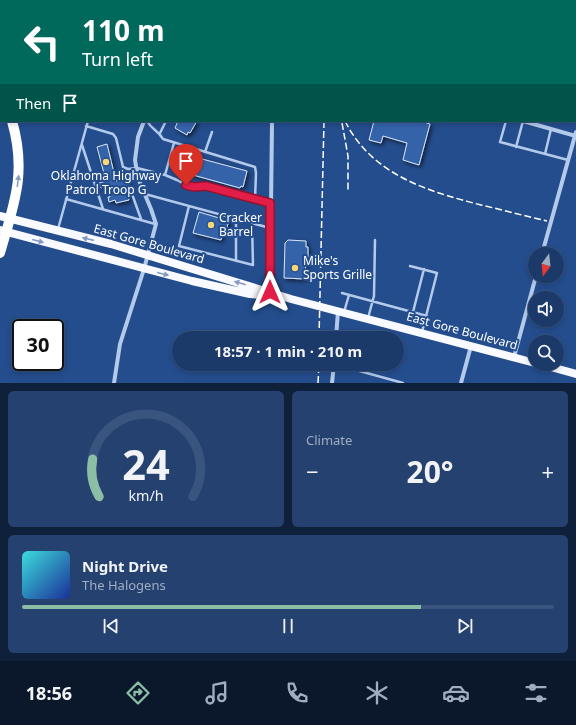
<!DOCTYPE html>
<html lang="en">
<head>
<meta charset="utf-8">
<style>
  body { margin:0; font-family:"Noto Sans",sans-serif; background:#244170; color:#f1f3f6; height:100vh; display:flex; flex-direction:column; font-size:15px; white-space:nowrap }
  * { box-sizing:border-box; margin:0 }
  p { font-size:13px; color:#a0adc1 }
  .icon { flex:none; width:22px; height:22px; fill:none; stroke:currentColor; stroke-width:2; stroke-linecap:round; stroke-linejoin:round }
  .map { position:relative; height:383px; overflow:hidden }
  .side { display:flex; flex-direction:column; gap:8px; padding:8px; background:#0f203a; flex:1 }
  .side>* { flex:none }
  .hud { position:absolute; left:0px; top:0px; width:576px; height:122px; box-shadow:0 2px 6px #0003,0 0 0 1px #39547e; background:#00695c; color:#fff; overflow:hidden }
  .needle { width:26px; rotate:195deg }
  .fabs { position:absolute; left:528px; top:247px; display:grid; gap:8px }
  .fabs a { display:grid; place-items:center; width:36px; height:36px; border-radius:50%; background:#1b3a6a; box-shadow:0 2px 6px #0003,0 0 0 1px #39547e; font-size:20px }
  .speed { position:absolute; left:12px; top:319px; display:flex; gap:8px; font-size:20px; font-weight:700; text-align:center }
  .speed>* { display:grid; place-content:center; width:52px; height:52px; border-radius:50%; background:#1b3a6a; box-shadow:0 2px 6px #0003,0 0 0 1px #39547e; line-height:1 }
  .speed .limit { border:2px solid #111; border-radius:6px; background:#fff; color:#111 }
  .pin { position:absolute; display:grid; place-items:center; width:34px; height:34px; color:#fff; margin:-41px -17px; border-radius:50% 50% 50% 0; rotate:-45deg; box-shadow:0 0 4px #0007 }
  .pin .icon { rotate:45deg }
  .me { position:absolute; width:44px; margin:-22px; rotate:0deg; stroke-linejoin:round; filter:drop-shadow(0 0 3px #0008) }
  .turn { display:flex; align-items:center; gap:14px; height:84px; padding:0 16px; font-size:18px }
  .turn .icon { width:52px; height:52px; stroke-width:2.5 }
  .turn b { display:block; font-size:28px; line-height:34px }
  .then { display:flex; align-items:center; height:38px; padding:0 16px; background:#0003; gap:8px; font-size:15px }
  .big { font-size:30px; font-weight:700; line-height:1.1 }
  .side .tile { flex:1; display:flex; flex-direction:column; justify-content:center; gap:6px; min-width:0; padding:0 14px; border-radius:6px; background:#244170 }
  .side .dial { align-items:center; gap:0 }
  .dial svg { height:104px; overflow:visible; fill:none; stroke:#39547e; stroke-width:7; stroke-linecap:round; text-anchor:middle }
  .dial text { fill:#f1f3f6; stroke:none }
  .song { display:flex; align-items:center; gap:12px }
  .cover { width:48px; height:48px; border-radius:6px; background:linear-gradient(135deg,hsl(180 70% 55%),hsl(230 70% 35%)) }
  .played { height:4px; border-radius:2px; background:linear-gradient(90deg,#8abfa5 75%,#39547e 75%) }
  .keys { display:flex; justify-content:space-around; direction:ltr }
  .heat { display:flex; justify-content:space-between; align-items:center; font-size:22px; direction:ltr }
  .side .tiles { flex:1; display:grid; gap:8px; grid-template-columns:1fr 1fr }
  .tile:last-child { grid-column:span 2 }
  .trip { position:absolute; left:172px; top:331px; width:232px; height:40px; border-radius:20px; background:#1b3a6a; box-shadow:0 2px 6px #0003,0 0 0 1px #39547e; font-weight:700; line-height:40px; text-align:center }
  .tabs { display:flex; height:64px; justify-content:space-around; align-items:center; background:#0b172a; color:#a0adc1 }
  .tabs .icon { width:28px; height:28px }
  .tabs .on { color:#8abfa5 }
  .tabs b { font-size:18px; color:#f1f3f6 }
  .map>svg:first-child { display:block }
  .building { fill:#3464aa; stroke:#d8e5f8; filter:url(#shadow) }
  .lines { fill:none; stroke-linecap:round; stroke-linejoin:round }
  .lane { stroke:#b3caeb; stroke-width:2.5 }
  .street { stroke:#b3caeb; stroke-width:4 }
  .primary { stroke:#f8faff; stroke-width:8 }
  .highway { stroke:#fff; stroke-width:10 }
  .rail { stroke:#fff; stroke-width:1.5; stroke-dasharray:7 3; stroke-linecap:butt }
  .oneway { fill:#879dc0 }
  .oneway2 { fill:#839bc0 }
  .route-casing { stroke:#92132f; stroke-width:10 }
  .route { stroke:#e11d48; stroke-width:7 }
  .poi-dot { fill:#f6d776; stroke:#244d8d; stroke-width:1.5 }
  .labels { text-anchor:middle; stroke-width:4; stroke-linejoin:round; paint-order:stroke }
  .poi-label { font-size:12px; fill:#fff; stroke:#244d8d; text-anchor:start }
  .street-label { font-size:12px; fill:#fff; stroke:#244d8d }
</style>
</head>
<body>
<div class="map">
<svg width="576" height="383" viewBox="0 0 576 383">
  <defs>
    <filter id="shadow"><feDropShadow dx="2" dy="2" stdDeviation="2" flood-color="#0009"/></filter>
  </defs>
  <rect width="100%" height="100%" fill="#244d8d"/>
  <path class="building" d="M178,121h19l-7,12 -2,-1 -1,3 -12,-7z
    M374,121h47l9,3 -11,41 -16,-5 4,-17 -24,-7 -2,7 -12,-3z
    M107,144l9,37 11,-3 3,10 -4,1 3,11 -13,3 -1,-3 -6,2 -1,-5h2l-3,-11 -6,2 -2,-5 7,-2 -9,-34z
    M187,155l60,16 -4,16 -2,-1 -1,2 -58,-16 2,-7 -3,-1 2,-6 3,1z
    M199,212l30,9 -3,9 -2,-1 -3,11 -28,-7z
    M288,240l18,1v6h2v11h-2l-1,21 -21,-1 1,-35z"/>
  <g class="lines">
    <path class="lane" d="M48,0l3,1
      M108,1l1,-1
      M133,1v-1
      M151,1l1,-1
      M147,121c5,9 11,9 16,18l92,28 1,6 -1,26
      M506,121l-6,21 68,18
      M86,126l27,8 3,4 7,29 5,2 9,-1 28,7 12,5 9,5 9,2 11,-1 64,17
      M160,133l6,-12
      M82,145l21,64
      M516,147l7,-26
      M205,152l7,-20
      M545,154l6,-25
      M165,175l9,-32
      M132,194l9,25
      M145,194l125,34
      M66,199l89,25
      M189,206l-10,40 74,19 -1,-42
      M58,229l30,-108
      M236,261v-43
      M410,266l27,7 -15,59
      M342,293l85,23
      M344,312l5,-17
      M413,312l11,-43
      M368,318l6,-22 1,-56
      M334,364l69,19"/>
    <path class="street" d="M24,1l1,-1
      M204,1l1,-1
      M274,1v-1
      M539,1v-1
      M523,121l53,15
      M542,254l34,-122
      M270,294l2,-173
      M336,338l2,-27
      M514,357l22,-81
      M114,383l6,-39 24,-75 12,-45 -5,-15 -13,-31 -3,-18 3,-23 6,-16
      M332,383l2,-19
      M461,383l10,-37"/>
    <path class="primary" d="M0,216l111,28 180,55 244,64
      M0,230l192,51 58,13 22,2
      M540,364l36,10"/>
    <path class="highway" d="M0,84l1,3
      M0,253c14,-49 27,-80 12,-132"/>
    <path class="rail" d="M328,1v-1
      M345,121c27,54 82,70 136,84 22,5 44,11 66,16
      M342,123l6,33v35
      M319,338l5,-217
      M318,383l1,-19"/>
  </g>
  <defs><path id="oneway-solid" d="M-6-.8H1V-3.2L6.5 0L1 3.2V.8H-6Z"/></defs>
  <use class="oneway" href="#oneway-solid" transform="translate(18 181) rotate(-83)"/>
  <g class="oneway2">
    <use href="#oneway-solid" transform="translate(88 239) rotate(-167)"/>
    <use href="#oneway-solid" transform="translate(38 241) rotate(15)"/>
    <use href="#oneway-solid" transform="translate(163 274) rotate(14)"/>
    <use href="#oneway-solid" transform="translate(240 283) rotate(-164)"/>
  </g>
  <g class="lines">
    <defs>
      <path id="route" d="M186,185l8,2 12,-1 64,17v89"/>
    </defs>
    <use href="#route" class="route-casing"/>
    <use href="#route" class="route"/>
  </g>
  <g class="poi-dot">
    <circle cx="106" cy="162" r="4"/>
    <circle cx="211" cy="225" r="4"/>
    <circle cx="295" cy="268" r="4"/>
  </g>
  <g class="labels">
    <g class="poi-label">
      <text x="106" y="180" text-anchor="middle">Oklahoma Highway<tspan x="106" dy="14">Patrol Troop G</tspan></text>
      <text x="219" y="222">Cracker<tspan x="219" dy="14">Barrel</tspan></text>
      <text x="303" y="265">Mike's<tspan x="303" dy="14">Sports Grille</tspan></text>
    </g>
    <g class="street-label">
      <text transform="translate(149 244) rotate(16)" y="4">East Gore Boulevard</text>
      <text transform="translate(462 331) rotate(15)" y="4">East Gore Boulevard</text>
    </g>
  </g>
</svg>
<div class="fabs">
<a><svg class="needle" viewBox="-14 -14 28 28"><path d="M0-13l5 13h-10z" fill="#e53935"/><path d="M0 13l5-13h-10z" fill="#a0adc1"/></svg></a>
<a><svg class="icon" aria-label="sound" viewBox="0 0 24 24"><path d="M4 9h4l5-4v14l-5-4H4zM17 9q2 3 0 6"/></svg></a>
<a><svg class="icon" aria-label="search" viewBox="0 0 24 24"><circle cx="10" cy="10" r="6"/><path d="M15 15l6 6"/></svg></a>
</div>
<div class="speed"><div class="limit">30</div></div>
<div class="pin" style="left:186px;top:185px;background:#d93025"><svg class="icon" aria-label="arrive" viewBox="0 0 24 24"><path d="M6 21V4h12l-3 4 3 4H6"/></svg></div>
<svg class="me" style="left:270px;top:292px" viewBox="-20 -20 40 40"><path d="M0-17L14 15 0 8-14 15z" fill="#e11d48" stroke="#fff" stroke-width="4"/></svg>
<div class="trip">18:57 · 1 min · 210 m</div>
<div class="hud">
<div class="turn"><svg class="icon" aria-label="left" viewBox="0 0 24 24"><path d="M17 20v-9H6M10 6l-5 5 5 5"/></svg><div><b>110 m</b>Turn left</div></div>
<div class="then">Then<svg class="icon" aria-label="arrive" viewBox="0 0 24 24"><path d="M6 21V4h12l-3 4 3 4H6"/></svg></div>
</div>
</div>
<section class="side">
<div class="tiles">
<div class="tile dial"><svg viewBox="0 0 100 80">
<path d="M14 69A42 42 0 1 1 86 69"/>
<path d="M14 69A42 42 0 0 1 9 40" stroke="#8abfa5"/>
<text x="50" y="56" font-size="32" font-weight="700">24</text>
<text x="50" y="72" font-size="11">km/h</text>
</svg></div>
<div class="tile"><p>Climate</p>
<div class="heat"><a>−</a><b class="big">20°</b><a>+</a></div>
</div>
<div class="tile">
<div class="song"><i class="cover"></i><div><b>Night Drive</b><p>The Halogens</p></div></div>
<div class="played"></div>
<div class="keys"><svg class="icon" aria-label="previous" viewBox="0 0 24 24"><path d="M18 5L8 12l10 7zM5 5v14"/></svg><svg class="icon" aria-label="pause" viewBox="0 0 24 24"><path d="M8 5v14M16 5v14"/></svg><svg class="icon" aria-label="next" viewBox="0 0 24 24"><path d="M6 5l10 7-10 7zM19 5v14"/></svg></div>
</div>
</div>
</section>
<nav class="tabs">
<b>18:56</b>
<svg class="icon on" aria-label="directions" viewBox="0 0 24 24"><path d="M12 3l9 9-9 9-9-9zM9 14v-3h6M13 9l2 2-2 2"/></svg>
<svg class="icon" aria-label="music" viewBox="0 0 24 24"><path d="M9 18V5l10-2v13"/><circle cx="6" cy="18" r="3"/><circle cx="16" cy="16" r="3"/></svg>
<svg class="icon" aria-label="phone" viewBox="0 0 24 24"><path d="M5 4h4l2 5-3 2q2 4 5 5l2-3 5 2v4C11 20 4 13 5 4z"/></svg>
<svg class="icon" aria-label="climate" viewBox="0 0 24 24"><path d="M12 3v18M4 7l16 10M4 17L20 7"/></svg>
<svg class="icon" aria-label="car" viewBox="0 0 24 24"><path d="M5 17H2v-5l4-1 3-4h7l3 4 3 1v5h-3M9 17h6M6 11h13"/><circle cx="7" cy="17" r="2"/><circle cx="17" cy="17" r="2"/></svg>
<svg class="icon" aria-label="filters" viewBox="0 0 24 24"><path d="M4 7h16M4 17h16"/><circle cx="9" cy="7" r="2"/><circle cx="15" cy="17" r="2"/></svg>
</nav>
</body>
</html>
